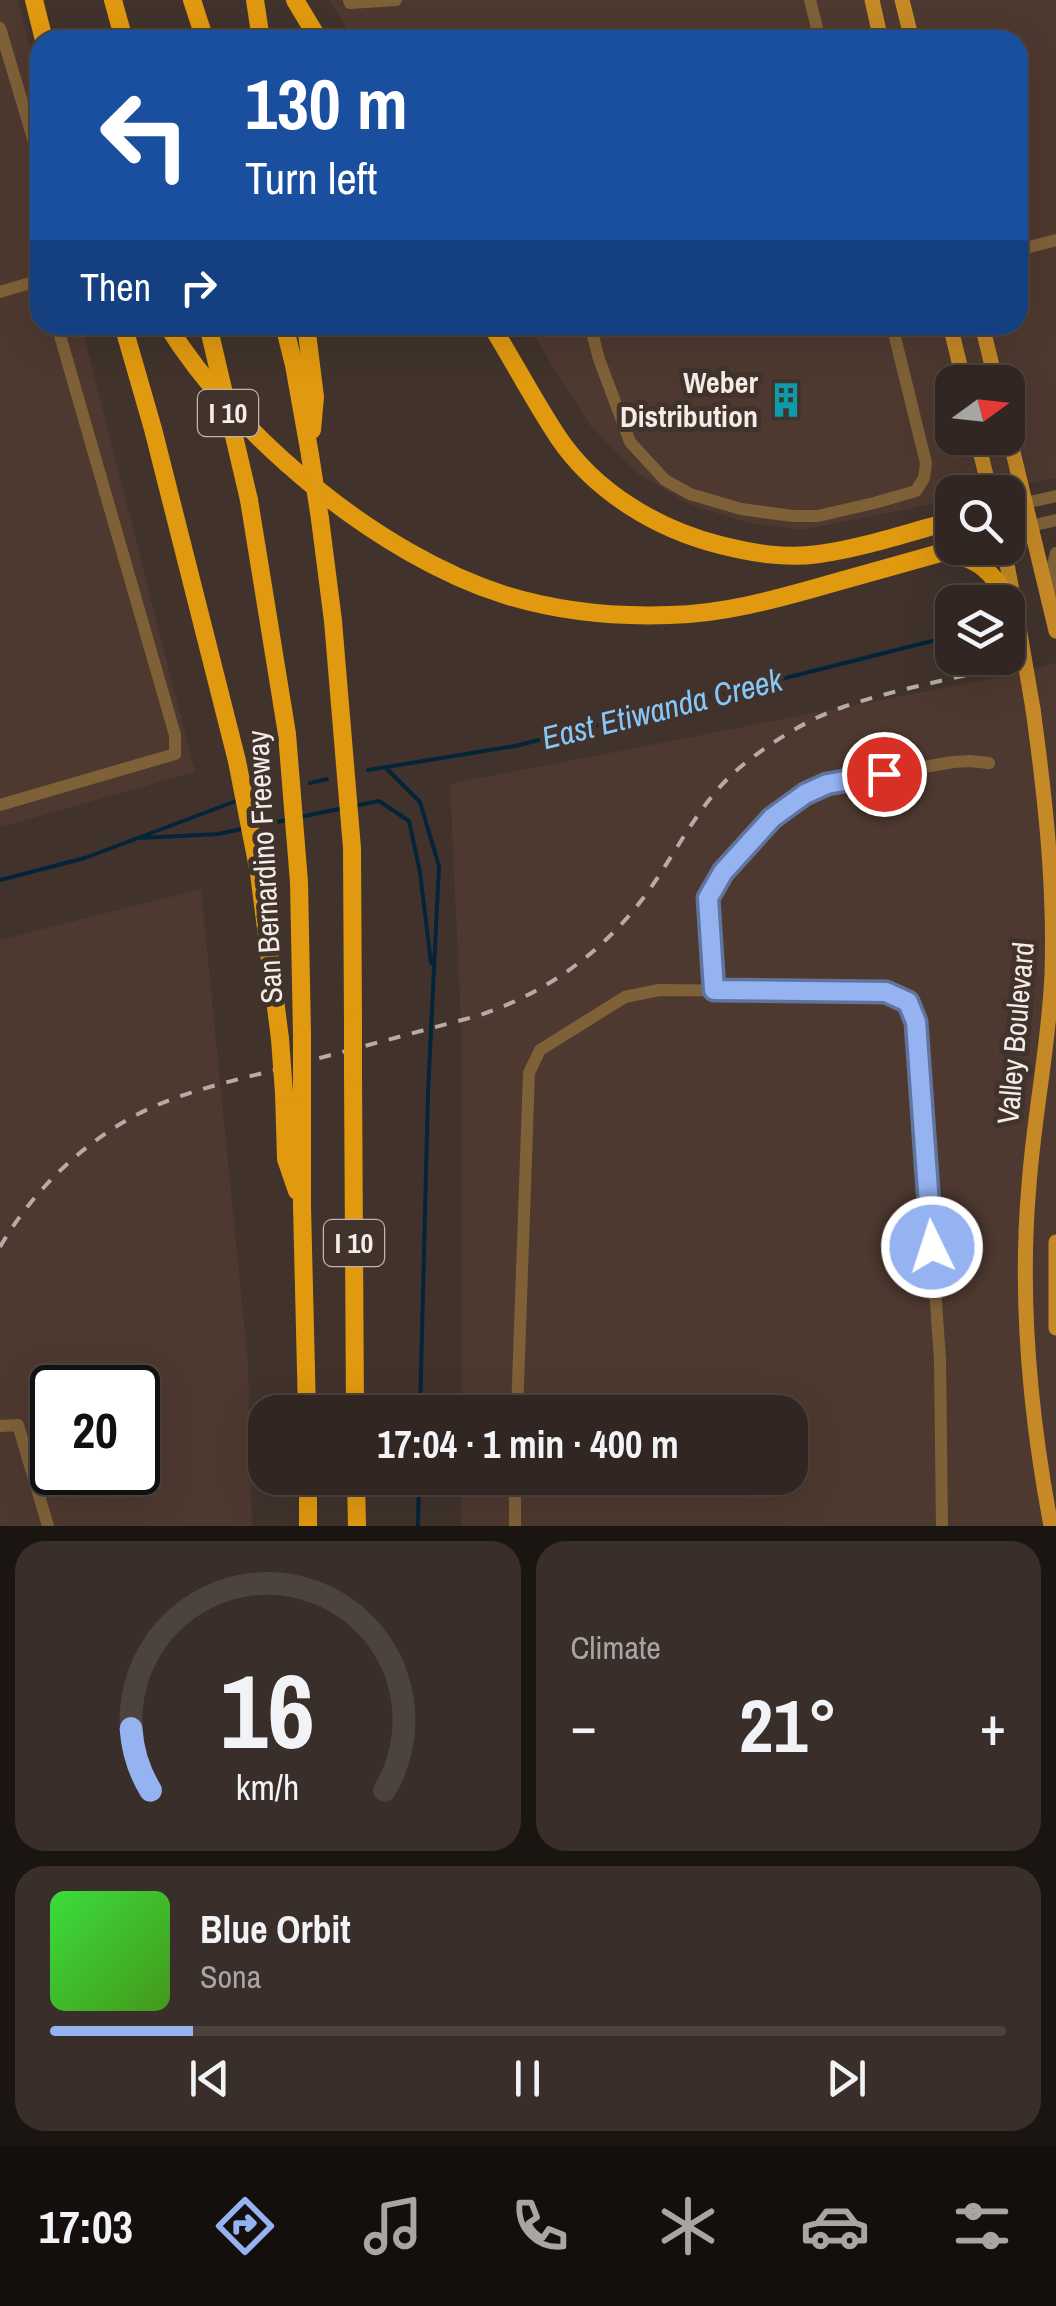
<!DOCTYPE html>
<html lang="en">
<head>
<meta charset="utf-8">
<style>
  body { margin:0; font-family:"Archivo Narrow",sans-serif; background:#392e2a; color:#f1f3f6; height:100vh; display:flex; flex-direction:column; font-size:38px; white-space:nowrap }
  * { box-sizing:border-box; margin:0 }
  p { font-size:32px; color:#a8a5a5 }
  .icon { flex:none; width:55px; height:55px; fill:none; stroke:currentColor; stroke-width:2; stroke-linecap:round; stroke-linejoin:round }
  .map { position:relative; height:1526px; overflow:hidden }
  .drawer { display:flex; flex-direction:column; gap:15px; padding:15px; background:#1b1512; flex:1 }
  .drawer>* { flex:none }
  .hud { position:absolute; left:30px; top:30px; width:998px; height:305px; border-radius:30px; box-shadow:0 10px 40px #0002,0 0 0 2px #4c433f; background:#1a4fa0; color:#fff; overflow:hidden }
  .needle { width:65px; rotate:75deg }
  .fabs { position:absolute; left:935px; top:365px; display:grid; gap:20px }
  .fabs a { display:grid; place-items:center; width:90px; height:90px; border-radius:20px; background:#312621; box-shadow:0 10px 40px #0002,0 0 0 2px #4c433f; font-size:50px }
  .speed { position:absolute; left:30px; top:1365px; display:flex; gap:20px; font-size:50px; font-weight:700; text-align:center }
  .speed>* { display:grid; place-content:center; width:130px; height:130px; border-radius:50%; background:#312621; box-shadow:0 10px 40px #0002,0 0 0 2px #4c433f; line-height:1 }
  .speed .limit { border:5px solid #111; border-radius:15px; background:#fff; color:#111 }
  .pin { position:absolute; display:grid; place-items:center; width:85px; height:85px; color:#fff; margin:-42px; border:5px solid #fff; border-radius:50%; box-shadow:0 2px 10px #0007 }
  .me { position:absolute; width:110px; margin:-55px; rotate:356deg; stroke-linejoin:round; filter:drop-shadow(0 0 8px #0008) }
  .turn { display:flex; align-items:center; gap:35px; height:210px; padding:0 50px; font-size:45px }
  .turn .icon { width:130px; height:130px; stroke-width:2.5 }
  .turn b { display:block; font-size:70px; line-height:85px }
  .then { display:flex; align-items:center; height:95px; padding:0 50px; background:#0003; gap:20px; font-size:38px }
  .big { font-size:75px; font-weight:800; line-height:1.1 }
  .drawer .widget { flex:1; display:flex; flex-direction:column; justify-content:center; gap:15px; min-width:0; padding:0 35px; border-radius:30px; background:#392e2a }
  .drawer .dial { align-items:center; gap:0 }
  .dial svg { height:260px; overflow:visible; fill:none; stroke:#4c433f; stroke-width:7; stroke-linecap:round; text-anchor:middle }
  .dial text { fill:#f1f3f6; stroke:none }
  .song { display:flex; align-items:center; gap:30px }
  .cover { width:120px; height:120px; border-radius:15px; background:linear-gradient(135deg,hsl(120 70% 55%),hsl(100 70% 35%)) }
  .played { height:10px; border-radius:5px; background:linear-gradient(90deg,#95b2f1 15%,#4c433f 15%) }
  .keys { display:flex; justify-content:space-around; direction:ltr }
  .heat { display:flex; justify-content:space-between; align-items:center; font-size:55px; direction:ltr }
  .drawer .tiles { flex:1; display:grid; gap:15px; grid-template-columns:1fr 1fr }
  .widget:last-child { grid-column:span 2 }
  .trip { position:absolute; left:248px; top:1395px; width:560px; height:100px; border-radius:30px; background:#312621; box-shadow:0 10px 40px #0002,0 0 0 2px #4c433f; font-weight:800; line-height:100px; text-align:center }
  .dock { display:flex; height:160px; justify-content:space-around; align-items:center; background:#140f0d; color:#a8a5a5 }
  .dock .icon { width:70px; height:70px }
  .dock .active { color:#95b2f1 }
  .dock b { font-size:45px; color:#f1f3f6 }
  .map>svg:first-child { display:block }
  .built { fill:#4e3930; fill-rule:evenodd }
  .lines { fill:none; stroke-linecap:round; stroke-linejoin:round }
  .stream { stroke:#04243a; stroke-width:4 }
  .minor { stroke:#7f6138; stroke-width:12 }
  .major { stroke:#c58927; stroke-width:15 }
  .highway { stroke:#e1990f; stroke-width:18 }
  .rail { stroke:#b6aba6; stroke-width:4; stroke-dasharray:12 12; stroke-linecap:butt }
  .major-bridge { stroke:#c58927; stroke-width:15 }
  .highway-bridge { stroke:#e1990f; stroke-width:18 }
  .route-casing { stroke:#61749d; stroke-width:25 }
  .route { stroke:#95b2f1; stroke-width:18 }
  .labels { text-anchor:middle; stroke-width:10; stroke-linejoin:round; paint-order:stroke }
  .shield { fill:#41332c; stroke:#bfb4af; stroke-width:2.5 }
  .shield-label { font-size:28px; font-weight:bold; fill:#f5ebe7 }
  .poi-label { font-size:30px; font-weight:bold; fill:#f5ebe7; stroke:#41332c; text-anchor:end }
  .street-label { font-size:30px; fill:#f5ebe7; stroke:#41332c }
  .water-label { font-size:32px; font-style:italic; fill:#87c8fb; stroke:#41332c }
</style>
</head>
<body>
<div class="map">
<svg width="1056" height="1526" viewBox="0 0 1056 1526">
  <rect width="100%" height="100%" fill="#41332c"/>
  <path class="built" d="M0,0h18l22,87v238h41l114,447 -195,55z
    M329,0h727v478l-68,14h-36v8l-150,30 -57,-8 -56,-18 -52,-31 -47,-48 -63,-100h491v-285h-664zM952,382h56v56h-56z
    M1056,663v863h-595l1,-48h328v-66h-328v-371l-12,-257 550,-107z
    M201,889l47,475 4,162h-252v-586zM52,1388h86v84h-86z"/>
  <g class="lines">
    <path class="stream" d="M385,767l35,35 19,64 -11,227 -8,319
      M368,770l147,-24 437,-110
      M310,783l17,-4
      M255,796l15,-4
      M354,806l25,-5 30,20 11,51 11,91
      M300,817l44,-9
      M256,826l30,-6
      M141,838l77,-4 28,-6
      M0,880l85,-22 151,-57
      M418,1526l1,-48"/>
    <path class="minor" d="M349,0l1,3 46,-3
      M810,0l10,40
      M0,28l40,134
      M1018,250l38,-10
      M0,292l40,-12
      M590,325l9,34 31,83 35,38 25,14 51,15 52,7h25l56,-13 42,-12 8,-13 2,-15 -34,-138
      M1025,503l31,-7
      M1031,526l25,-6
      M1051,595l1,-27 4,-15
      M0,805l175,-51v-19l-118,-410
      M714,990l-6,-93 15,-25 49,-54 33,-24 22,-10 126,-22 17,-1 19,2
      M517,1412l12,-339 11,-23 85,-53 34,-7 227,2 22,10 8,20 24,337 2,167
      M0,1426l18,-1 30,101
      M515,1526v-48"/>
    <path class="major" d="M872,0l9,40
      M902,0l10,40
      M950,325l14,57
      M982,325l14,57
      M1008,431l48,200
      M977,438l13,54
      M1008,533l23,-7
      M1004,548l11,59
      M1033,709c12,88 22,176 19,265 -3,71 -18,141 -23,211 -10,114 1,230 22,341
      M1056,1242v86"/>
    <path class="highway" d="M34,0l10,40
      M113,0l11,40
      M192,0l13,40
      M255,0l6,40
      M295,0l24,40
      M123,325l30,104 84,332 22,112 21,166
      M167,325c70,113 212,230 338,270 52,16 111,22 165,20 56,-1 110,-17 163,-32 42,-12 83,-23 125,-35
      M284,325l10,40 16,90
      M306,325l9,72 -3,33
      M491,325c23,37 43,76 67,112 37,55 99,92 162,108 32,8 65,14 99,9 44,-6 90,-22 133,-33
      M249,500l38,234 12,148 3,152
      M320,519l13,102 19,227 1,173
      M942,552c45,8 50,23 74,58
      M353,1074l2,338
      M302,1092v114l5,206
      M284,1093l2,66 11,32
      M308,1478v48
      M356,1478l1,48"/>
    <path class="rail" d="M0,1247c35,-60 91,-113 155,-141 41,-18 87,-27 131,-39 64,-17 127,-34 191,-51 74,-24 136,-71 179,-136 27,-40 49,-85 88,-116 29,-23 64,-45 99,-57 53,-18 109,-28 163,-41"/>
    <path class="major-bridge" d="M1016,610l17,99"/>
    <path class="highway-bridge" d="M208,325l41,175
      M310,455l10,64
      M302,1034v58
      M280,1039l4,54
      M353,1074v-53"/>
  </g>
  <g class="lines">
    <defs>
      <path id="route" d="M884,774l-57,10 -22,10 -33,24 -49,54 -15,26 6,92 172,2 22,10 8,20 16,225"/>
    </defs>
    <use href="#route" class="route-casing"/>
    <use href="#route" class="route"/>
  </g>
  <defs>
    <symbol id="building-bare" viewBox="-9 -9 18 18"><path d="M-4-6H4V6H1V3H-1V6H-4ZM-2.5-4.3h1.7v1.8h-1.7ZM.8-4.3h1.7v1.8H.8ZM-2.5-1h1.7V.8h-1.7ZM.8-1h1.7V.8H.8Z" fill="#0f9aa8" stroke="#41332c" stroke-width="2.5" paint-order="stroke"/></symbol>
  </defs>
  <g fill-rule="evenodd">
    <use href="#building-bare" x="761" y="375" width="50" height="50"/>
  </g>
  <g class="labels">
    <g class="shield">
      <rect x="198" y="390" width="60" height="46" rx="8"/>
      <rect x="324" y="1220" width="60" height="46" rx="8"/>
    </g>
    <g class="shield-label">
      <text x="228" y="423">I 10</text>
      <text x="354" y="1253">I 10</text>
    </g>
    <g class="poi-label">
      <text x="758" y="393">Weber<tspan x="758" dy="34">Distribution</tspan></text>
    </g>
    <g class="street-label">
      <text transform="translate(265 867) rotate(-93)" y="10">San Bernardino Freeway</text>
      <text transform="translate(1016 1033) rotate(-85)" y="10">Valley Boulevard</text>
    </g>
    <g class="water-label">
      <text transform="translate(662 709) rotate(-14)" y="11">East Etiwanda Creek</text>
    </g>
  </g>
</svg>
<div class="fabs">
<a><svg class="needle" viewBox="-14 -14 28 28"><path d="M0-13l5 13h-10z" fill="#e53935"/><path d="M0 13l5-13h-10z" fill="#a8a5a5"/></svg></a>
<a><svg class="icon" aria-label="search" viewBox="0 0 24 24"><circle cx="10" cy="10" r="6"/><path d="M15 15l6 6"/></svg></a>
<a><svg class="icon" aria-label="layers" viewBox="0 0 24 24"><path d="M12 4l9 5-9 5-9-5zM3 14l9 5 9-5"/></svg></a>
</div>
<div class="speed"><div class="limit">20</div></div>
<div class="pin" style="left:884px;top:774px;background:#d93025"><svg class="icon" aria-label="arrive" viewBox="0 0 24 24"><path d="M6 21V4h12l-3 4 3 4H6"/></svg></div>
<svg class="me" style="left:932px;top:1247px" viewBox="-20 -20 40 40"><circle r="17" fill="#95b2f1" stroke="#fff" stroke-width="3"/><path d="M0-11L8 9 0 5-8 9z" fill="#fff"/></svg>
<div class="trip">17:04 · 1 min · 400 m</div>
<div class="hud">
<div class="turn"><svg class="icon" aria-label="left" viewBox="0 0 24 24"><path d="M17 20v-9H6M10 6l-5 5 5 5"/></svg><div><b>130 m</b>Turn left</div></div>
<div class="then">Then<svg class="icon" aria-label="right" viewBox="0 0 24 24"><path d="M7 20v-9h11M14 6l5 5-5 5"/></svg></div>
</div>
</div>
<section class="drawer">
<div class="tiles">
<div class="widget dial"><svg viewBox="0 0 100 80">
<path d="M14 69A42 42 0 1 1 86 69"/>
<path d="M14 69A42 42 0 0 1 8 50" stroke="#95b2f1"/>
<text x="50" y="56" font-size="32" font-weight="700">16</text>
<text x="50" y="72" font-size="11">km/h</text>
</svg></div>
<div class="widget"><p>Climate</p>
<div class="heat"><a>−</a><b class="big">21°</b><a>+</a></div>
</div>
<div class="widget">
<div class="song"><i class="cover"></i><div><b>Blue Orbit</b><p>Sona</p></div></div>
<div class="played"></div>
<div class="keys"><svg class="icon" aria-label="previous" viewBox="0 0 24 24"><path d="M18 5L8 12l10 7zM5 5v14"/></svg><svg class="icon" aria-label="pause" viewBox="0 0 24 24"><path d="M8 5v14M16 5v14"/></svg><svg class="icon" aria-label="next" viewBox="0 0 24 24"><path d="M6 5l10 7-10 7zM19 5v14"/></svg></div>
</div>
</div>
</section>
<nav class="dock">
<b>17:03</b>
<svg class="icon active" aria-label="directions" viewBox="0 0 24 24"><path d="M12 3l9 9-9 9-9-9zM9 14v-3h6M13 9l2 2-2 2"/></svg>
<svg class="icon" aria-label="music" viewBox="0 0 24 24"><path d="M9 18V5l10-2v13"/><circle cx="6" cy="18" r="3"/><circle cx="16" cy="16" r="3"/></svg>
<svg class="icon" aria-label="phone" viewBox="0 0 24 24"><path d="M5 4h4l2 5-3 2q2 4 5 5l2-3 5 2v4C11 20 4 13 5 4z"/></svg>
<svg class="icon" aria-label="climate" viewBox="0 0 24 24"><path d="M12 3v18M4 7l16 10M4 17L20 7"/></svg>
<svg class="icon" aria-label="car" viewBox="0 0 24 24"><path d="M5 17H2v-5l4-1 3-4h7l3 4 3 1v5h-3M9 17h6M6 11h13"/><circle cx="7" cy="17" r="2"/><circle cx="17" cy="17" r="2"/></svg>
<svg class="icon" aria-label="filters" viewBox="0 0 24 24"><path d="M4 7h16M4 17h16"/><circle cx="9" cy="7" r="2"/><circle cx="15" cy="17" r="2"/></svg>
</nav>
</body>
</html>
